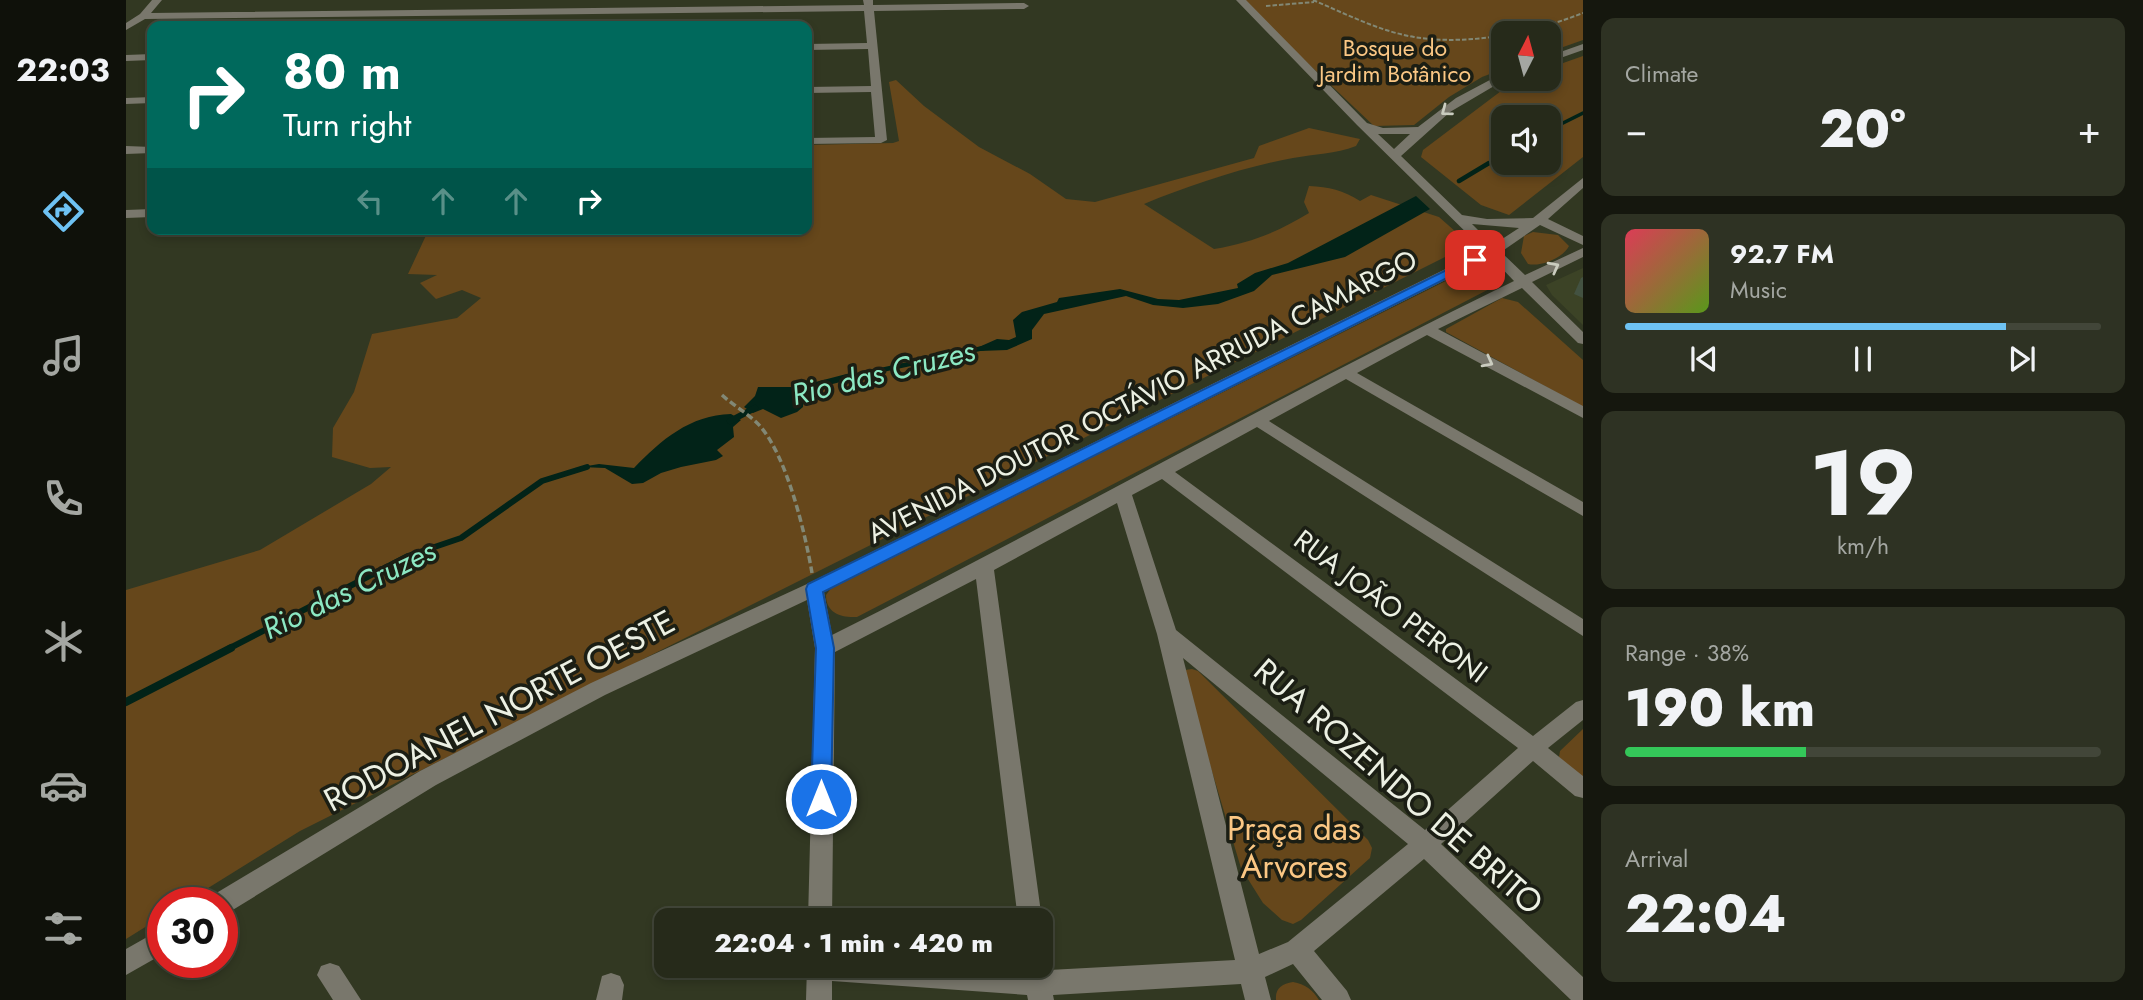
<!DOCTYPE html>
<html lang="en">
<head>
<meta charset="utf-8">
<style>
  body { margin:0; font-family:Jost,sans-serif; background:#2e3223; color:#f1f3f6; height:100vh; display:flex; flex-direction:column; font-size:26px; white-space:nowrap }
  * { box-sizing:border-box; margin:0 }
  p { font-size:23px; color:#a4a7a2 }
  .icon { flex:none; width:38px; height:38px; fill:none; stroke:currentColor; stroke-width:2; stroke-linecap:round; stroke-linejoin:round }
  .map { position:relative; flex:1; overflow:hidden }
  .side { display:flex; flex-direction:column; gap:18px; padding:18px; background:#15170e; width:560px }
  .side>* { flex:none }
  .hud { position:absolute; left:21px; top:21px; width:665px; height:214px; border-radius:14px; box-shadow:0 4px 10px #0003,0 0 0 2px #424639; background:#00695c; color:#fff; overflow:hidden }
  .needle { width:46px; rotate:6deg }
  .tools { position:absolute; left:1365px; top:21px; display:grid; gap:14px }
  .tools a { display:grid; place-items:center; width:70px; height:70px; border-radius:14px; background:#262a1a; box-shadow:0 4px 10px #0003,0 0 0 2px #424639; font-size:35px }
  .speed { position:absolute; left:21px; top:887px; display:flex; gap:14px; font-size:35px; font-weight:700; text-align:center }
  .speed>* { display:grid; place-content:center; width:91px; height:91px; border-radius:50%; background:#262a1a; box-shadow:0 4px 10px #0003,0 0 0 2px #424639; line-height:1 }
  .speed .limit { border:10px solid #d22; background:#fff; color:#111 }
  .pin { position:absolute; display:grid; place-items:center; width:60px; height:60px; color:#fff; margin:-30px; border-radius:14px; box-shadow:0 4px 10px #0006 }
  .me { position:absolute; width:77px; margin:-38px; rotate:0deg; stroke-linejoin:round; filter:drop-shadow(0 0 5px #0008) }
  .turn { display:flex; align-items:center; gap:24px; height:147px; padding:0 21px; font-size:32px }
  .turn .icon { width:91px; height:91px; stroke-width:2.5 }
  .turn b { display:block; font-size:49px; line-height:60px }
  .lanes { display:flex; align-items:center; height:66px; padding:0 21px; background:#0003; justify-content:center; gap:35px; direction:ltr }
  .lanes .off { opacity:.35 }
  .big { font-size:52px; font-weight:800; line-height:1.1 }
  .side .tile { flex:1; display:flex; flex-direction:column; justify-content:center; gap:10px; min-width:0; padding:0 24px; border-radius:14px; background:#2e3223 }
  .side .dial { align-items:center; gap:0 }
  .dial b { font-size:91px; line-height:1 }
  .song { display:flex; align-items:center; gap:21px }
  .cover { width:84px; height:84px; border-radius:10px; background:linear-gradient(135deg,hsl(350 70% 55%),hsl(90 70% 35%)) }
  .played { height:7px; border-radius:4px; background:linear-gradient(90deg,#6ec2f3 80%,#424639 80%) }
  .keys { display:flex; justify-content:space-around; direction:ltr }
  .heat { display:flex; justify-content:space-between; align-items:center; font-size:38px; direction:ltr }
  .charge { height:10px; border-radius:5px; background:linear-gradient(90deg,#34c759 38%,#424639 0) }
  .trip { position:absolute; left:528px; top:908px; width:399px; height:70px; border-radius:14px; background:#262a1a; box-shadow:0 4px 10px #0003,0 0 0 2px #424639; font-weight:800; line-height:70px; text-align:center }
  main { display:flex; flex:1; min-height:0 }
  .dock { display:flex; flex-direction:column; width:126px; justify-content:space-around; align-items:center; background:#0f110a; color:#a4a7a2 }
  .dock .icon { width:49px; height:49px }
  .dock .active { color:#6ec2f3 }
  .dock b { font-size:32px; color:#f1f3f6 }
  .map>svg:first-child { display:block }
  .built { fill:#3c4326 }
  .green { fill:#66471b; fill-rule:evenodd }
  .water { fill:#022318 }
  .lines { fill:none; stroke-linecap:round; stroke-linejoin:round }
  .stream-far3 { stroke:#022318; stroke-width:3.5 }
  .stream-far2 { stroke:#022318; stroke-width:4.5 }
  .stream-far1 { stroke:#022318; stroke-width:6 }
  .stream { stroke:#022318; stroke-width:8 }
  .path-far1 { stroke:#828875; stroke-width:2; stroke-dasharray:4.5 2; stroke-linecap:butt }
  .path { stroke:#828875; stroke-width:3.5; stroke-dasharray:7 3.5; stroke-linecap:butt }
  .minor { fill:#79776c; fill-rule:evenodd }
  .wall { fill:#435241 }
  .oneway { stroke:#caccbf }
  .route { fill:#1a73e8; stroke:#114b97; stroke-width:2 }
  .labels { text-anchor:middle; stroke-width:7; stroke-linejoin:round; paint-order:stroke }
  .far-park-label { font-size:23px; fill:#fbc784; stroke:#1b1e14 }
  .street-label { font-size:28px; fill:#ecf0e3; stroke:#1b1e14 }
  .water-label { font-size:30px; font-style:italic; fill:#8ce8c3; stroke:#1b1e14 }
  .near-street-label { font-size:33px; fill:#ecf0e3; stroke:#1b1e14 }
  .near-park-label { font-size:33px; fill:#fbc784; stroke:#1b1e14 }
</style>
</head>
<body>
<main>
<nav class="dock">
<b>22:03</b>
<svg class="icon active" aria-label="directions" viewBox="0 0 24 24"><path d="M12 3l9 9-9 9-9-9zM9 14v-3h6M13 9l2 2-2 2"/></svg>
<svg class="icon" aria-label="music" viewBox="0 0 24 24"><path d="M9 18V5l10-2v13"/><circle cx="6" cy="18" r="3"/><circle cx="16" cy="16" r="3"/></svg>
<svg class="icon" aria-label="phone" viewBox="0 0 24 24"><path d="M5 4h4l2 5-3 2q2 4 5 5l2-3 5 2v4C11 20 4 13 5 4z"/></svg>
<svg class="icon" aria-label="climate" viewBox="0 0 24 24"><path d="M12 3v18M4 7l16 10M4 17L20 7"/></svg>
<svg class="icon" aria-label="car" viewBox="0 0 24 24"><path d="M5 17H2v-5l4-1 3-4h7l3 4 3 1v5h-3M9 17h6M6 11h13"/><circle cx="7" cy="17" r="2"/><circle cx="17" cy="17" r="2"/></svg>
<svg class="icon" aria-label="filters" viewBox="0 0 24 24"><path d="M4 7h16M4 17h16"/><circle cx="9" cy="7" r="2"/><circle cx="15" cy="17" r="2"/></svg>
</nav>
<div class="map">
<svg width="1457" height="1000" viewBox="0 0 1457 1000">
  <rect width="100%" height="100%" fill="#323822"/>
  <path class="built" d="M1457,268v57l-31,-30 -6,-10z"/>
  <path class="green" d="M1115,0h342v40l-34,12v-19h-46v36l-21,8 -33,20 -35,28 -40,1z
    M1457,56v101l-74,58 -28,-10 -60,-48 2,-7 82,-62 20,-9h24v-11zM1377,117h46v46h-46z
    M770,80l28,26 55,41 51,27 36,25 29,3 159,-44 5,-12 50,-18 51,11 -4,7c-21,8 -41,8 -63,12 -49,9 -103,27 -149,46l70,45c36,-6 64,-17 95,-36l-5,-11 5,-16c20,1 34,4 51,15l11,-6 68,22 26,23 -4,9 -1161,582 -116,72h-21v13l-37,23v-349l134,-40 111,-66 20,-17 -21,1 -38,-11 1,-29 21,-36 18,-58 85,-16 24,-20 -19,-8 -26,9 -16,-16 17,-8 -29,-1 21,-45h378v-84l86,-2 6,-2 -10,-59z
    M1407,232l25,3 11,11c-6,12 -28,21 -41,18l-7,-11 3,-17z
    M1350,266l16,1 12,7v4l-9,8 -638,331c-16,1 -31,-4 -31,-22l6,-8z
    M1376,298l16,4 65,58v47l-137,-75v-3z
    M1066,669l6,2 170,169 4,8 -2,10 -69,62 -8,4 -11,-4 -19,-17 -22,-35 -58,-193 2,-5z
    M1457,729v52l-24,-24 1,-6z
    M1167,982c12,2 20,8 26,18h-43c-1,-12 6,-16 17,-18z"/>
  <path class="water" d="M1290,196l14,13 -85,48 -73,18 -18,16 -36,13 -35,4 -30,-3 -27,-9 -82,18 -12,16v9l-25,11 -27,1 -1,-4 18,-8 12,1 7,-3 -3,-17 9,-8 35,-10 2,-4 61,-9 38,10 21,1 59,-12 -1,-4 18,-11 33,-10z
    M632,387h46l-1,20 -6,5 -16,6 -18,-9 -10,4 -9,-6 11,-11z
    M605,414l10,6 -8,7 1,10 -17,13 6,6 -7,4 -35,7 -20,6 -18,10 -11,1 -27,-16 -24,-1 18,-3 35,4c27,-28 56,-53 97,-54z"/>
  <g class="lines">
    <path class="stream-far3" d="M1423,130l34,-17
      M1360,165l17,-10"/>
    <path class="stream-far2" d="M1333,181l30,-18
      M723,377l139,-30"/>
    <path class="stream-far1" d="M671,390l58,-15
      M604,421l25,-13
      M102,649l180,-93 53,-18 81,-57 45,-14"/>
    <path class="stream" d="M0,702l105,-54"/>
    <path class="path-far1" d="M1187,0c33,14 66,31 101,37 54,9 118,-4 169,-24
      M1140,6l48,-4"/>
    <path class="path" d="M596,395c12,11 27,19 38,31 27,31 45,106 52,147"/>
    <path class="minor" d="M26,0h10l-11,13 713,-8 -1,-5h10v5l151,-2 5,3 -5,3 -150,2 13,129 -6,3 -74,1v-6l68,-1 -4,-45 -64,1v-6l64,-1 -3,-37 -61,1v-6l60,-1 -3,-32 -719,8 -19,11v-7l14,-9z
      M1110,0h10l121,123 16,5 35,-1 38,-29 47,-25v6h3l-56,33 -49,44 61,59 25,4 46,-1 50,-40v10l-35,31 35,17v9l-43,-20 -39,27 24,23 58,-27v9l-51,25 51,50v12l-5,-1 -56,-55 -84,41 145,77v12l-156,-83 -70,38 226,129v14l-237,-137 -77,42 314,198v17l-326,-209 -82,45 358,264 43,-34 7,-2v20l-35,28 35,28v22l-8,-2 -42,-35 -92,83 142,133v23h-12l-147,-141 -110,92 33,40 4,9h-29l-29,-36 -28,13 6,23h-26l-4,-16 -188,11 1,5h-26l-1,-5 -195,-14v19h-26l1,-34h163l54,4 -1,-4h18v-10l4,1 4,13 186,-10 -78,-326 -40,-131 -123,67 48,350 -1,2 -23,-2 -42,-341 -141,73 -3,268h-24l7,-272 -8,-48 -202,95 -169,90 -205,126 -9,3v-11h-12l3,-8 207,-124 171,-88 216,-99 677,-334 -127,-125zM1252,134h32l-16,15zM1346,224l47,4 -26,17zM1365,257l23,24c-230,112 -453,239 -682,354l-8,-43zM1036,479l356,269 -93,82 -249,-200 -44,-135zM1057,658l225,186 -120,98 -29,12z
      M1457,44v6l-34,12v-6z
      M26,54v6l-26,1v-6z
      M26,97v6l-26,1v-6z
      M0,146l26,1v6l-26,1z
      M26,209v8l-26,1v-8z
      M37,928v26l-37,21v-26z
      M204,963l9,3 22,34h-28l-16,-25 4,-9z
      M485,973l9,3 4,9 -2,15h-26l6,-24z"/>
  </g>
  <path class="wall" d="M1457,277v21l-9,-4 7,-16z"/>
  <defs><path id="oneway-chevron" d="M-2-3.5L2.5 0L-2 3.5" fill="none" stroke-width="1.6" stroke-linecap="round" stroke-linejoin="round" transform="scale(1.75)"/></defs>
  <g class="oneway">
    <use href="#oneway-chevron" transform="translate(1320 111) rotate(143)"/>
    <use href="#oneway-chevron" transform="translate(1428 267) rotate(-28)"/>
    <use href="#oneway-chevron" transform="translate(1362 362) rotate(28)"/>
  </g>
  <path class="route" d="M1349,256l6,4 -2,2 -656,330 11,56 -3,151 -3,6 -7,3 -7,-3 -3,-6 5,-151 -10,-59 2,-5z"/>
  <g class="labels">
    <g class="far-park-label">
      <text x="1269" y="56">Bosque do<tspan x="1269" dy="26">Jardim Botânico</tspan></text>
    </g>
    <g class="street-label">
      <text transform="translate(1016 396) rotate(-27)" y="10">AVENIDA DOUTOR OCTÁVIO ARRUDA CAMARGO</text>
      <text transform="translate(1265 606) rotate(37)" y="10">RUA JOÃO PERONI</text>
    </g>
    <g class="water-label">
      <text transform="translate(757 373) rotate(-14)" y="10">Rio das Cruzes</text>
      <text transform="translate(223 590) rotate(-26)" y="10">Rio das Cruzes</text>
    </g>
    <g class="near-street-label">
      <text transform="translate(373 710) rotate(-28)" y="12">RODOANEL NORTE OESTE</text>
      <text transform="translate(1273 786) rotate(41)" y="12">RUA ROZENDO DE BRITO</text>
    </g>
    <g class="near-park-label">
      <text x="1168" y="840">Praça das<tspan x="1168" dy="38">Árvores</tspan></text>
    </g>
  </g>
</svg>
<div class="tools">
<a><svg class="needle" viewBox="-14 -14 28 28"><path d="M0-13l5 13h-10z" fill="#e53935"/><path d="M0 13l5-13h-10z" fill="#a4a7a2"/></svg></a>
<a><svg class="icon" aria-label="sound" viewBox="0 0 24 24"><path d="M4 9h4l5-4v14l-5-4H4zM17 9q2 3 0 6"/></svg></a>
</div>
<div class="speed"><div class="limit">30</div></div>
<div class="pin" style="left:1349px;top:260px;background:#d93025"><svg class="icon" aria-label="arrive" viewBox="0 0 24 24"><path d="M6 21V4h12l-3 4 3 4H6"/></svg></div>
<svg class="me" style="left:695px;top:799px" viewBox="-20 -20 40 40"><circle r="17" fill="#1a73e8" stroke="#fff" stroke-width="3"/><path d="M0-11L8 9 0 5-8 9z" fill="#fff"/></svg>
<div class="trip">22:04 · 1 min · 420 m</div>
<div class="hud">
<div class="turn"><svg class="icon" aria-label="right" viewBox="0 0 24 24"><path d="M7 20v-9h11M14 6l5 5-5 5"/></svg><div><b>80 m</b>Turn right</div></div>
<div class="lanes"><svg class="icon off" aria-label="left" viewBox="0 0 24 24"><path d="M17 20v-9H6M10 6l-5 5 5 5"/></svg><svg class="icon off" aria-label="ahead" viewBox="0 0 24 24"><path d="M12 20V5M6 11l6-6 6 6"/></svg><svg class="icon off" aria-label="ahead" viewBox="0 0 24 24"><path d="M12 20V5M6 11l6-6 6 6"/></svg><svg class="icon" aria-label="right" viewBox="0 0 24 24"><path d="M7 20v-9h11M14 6l5 5-5 5"/></svg></div>
</div>
</div>
<section class="side">
<div class="tile"><p>Climate</p>
<div class="heat"><a>−</a><b class="big">20°</b><a>+</a></div>
</div>
<div class="tile">
<div class="song"><i class="cover"></i><div><b>92.7 FM</b><p>Music</p></div></div>
<div class="played"></div>
<div class="keys"><svg class="icon" aria-label="previous" viewBox="0 0 24 24"><path d="M18 5L8 12l10 7zM5 5v14"/></svg><svg class="icon" aria-label="pause" viewBox="0 0 24 24"><path d="M8 5v14M16 5v14"/></svg><svg class="icon" aria-label="next" viewBox="0 0 24 24"><path d="M6 5l10 7-10 7zM19 5v14"/></svg></div>
</div>
<div class="tile dial"><b>19</b><p>km/h</p></div>
<div class="tile"><p>Range · 38%</p><b class="big">190 km</b><div class="charge"></div></div>
<div class="tile"><p>Arrival</p><b class="big">22:04</b></div>
</section>
</main>
</body>
</html>
